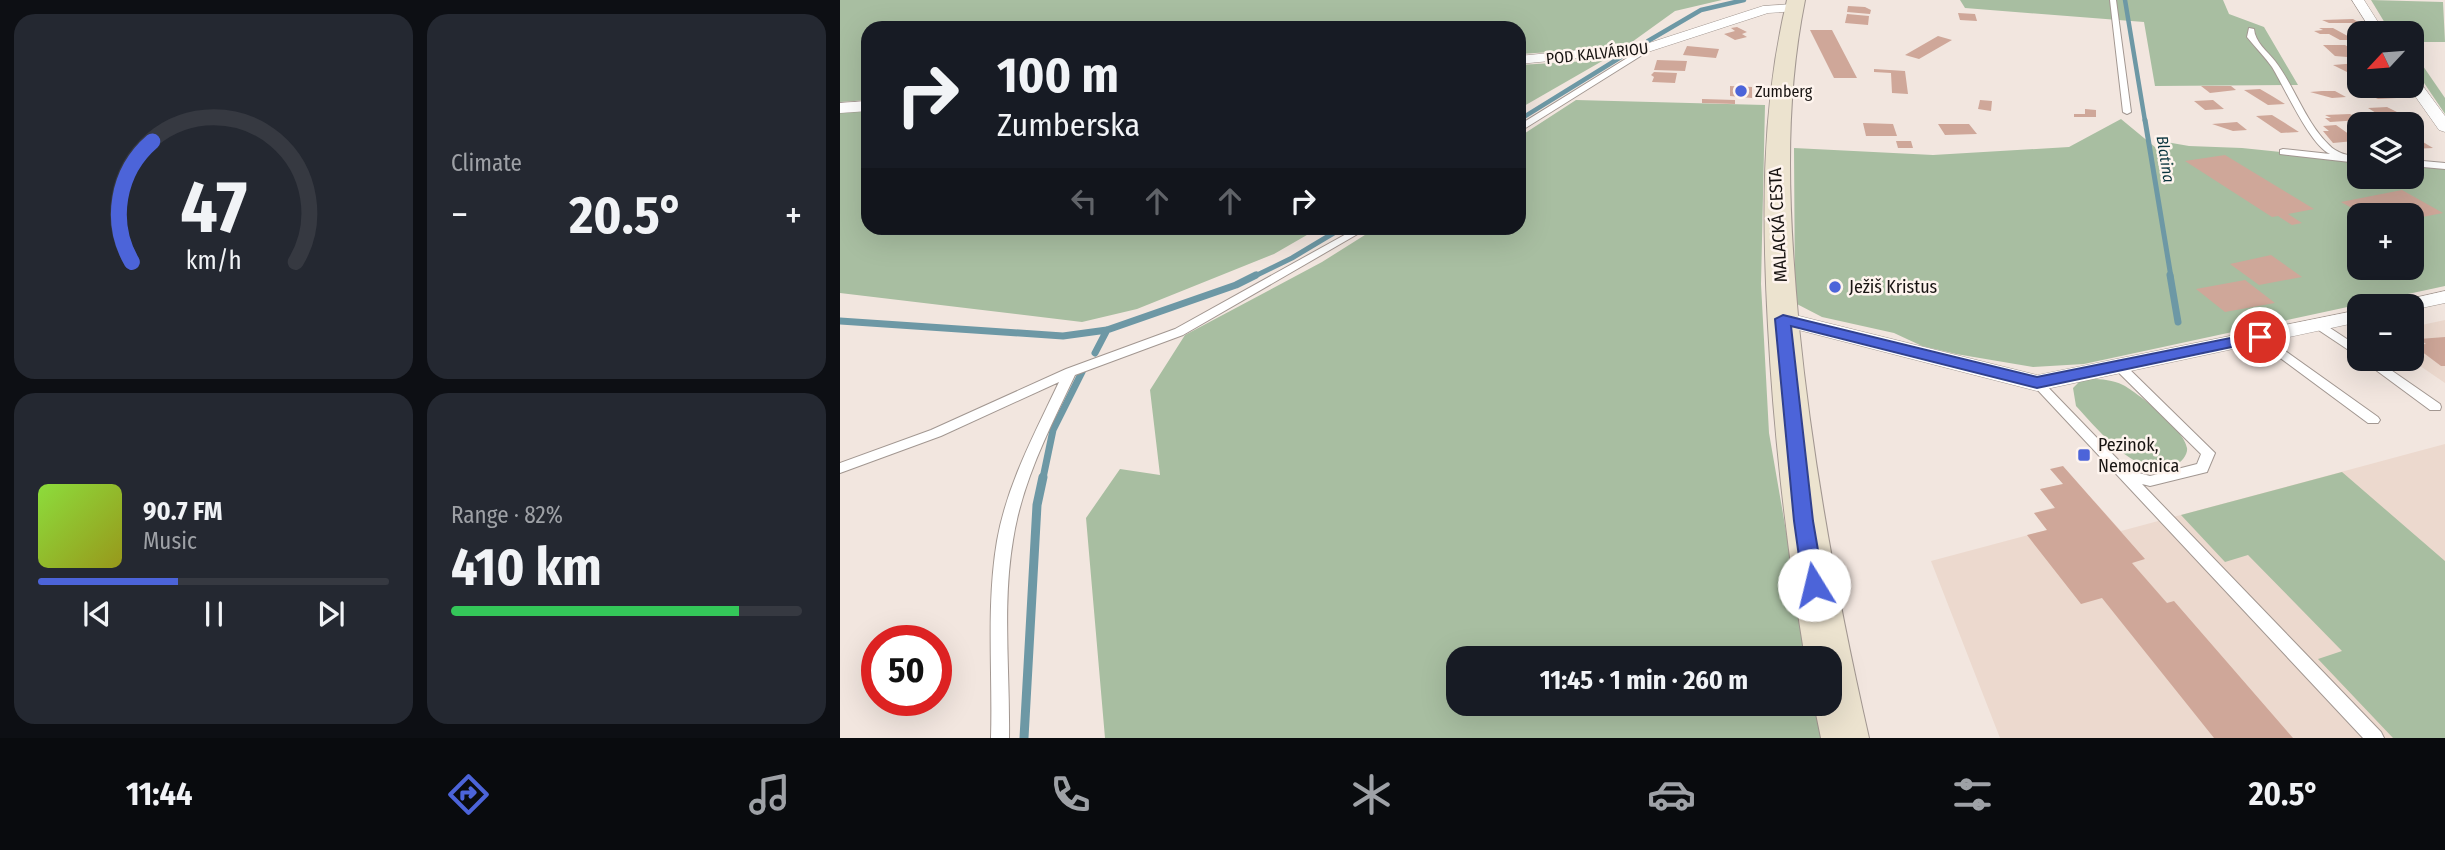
<!DOCTYPE html>
<html lang="en">
<head>
<meta charset="utf-8">
<style>
  body { margin:0; font-family:"Fira Sans Condensed",sans-serif; background:#242831; color:#f1f3f6; height:100vh; display:flex; flex-direction:column; font-size:26px; white-space:nowrap }
  * { box-sizing:border-box; margin:0 }
  p { font-size:23px; color:#9ea1a6 }
  .icon { flex:none; width:38px; height:38px; fill:none; stroke:currentColor; stroke-width:2; stroke-linecap:round; stroke-linejoin:round }
  .map { position:relative; flex:1; overflow:hidden }
  .details { display:flex; flex-direction:column; gap:14px; padding:14px; background:#0d0f14; width:840px }
  .details>* { flex:none }
  .guide { position:absolute; left:21px; top:21px; width:665px; height:214px; border-radius:21px; box-shadow:0 7px 28px #0002; background:#171b24; color:#f1f3f6; overflow:hidden }
  .needle { width:46px; rotate:244deg }
  .fabs { position:absolute; left:1507px; top:21px; display:grid; gap:14px }
  .fabs a { display:grid; place-items:center; width:77px; height:77px; border-radius:14px; background:#171b24; box-shadow:0 7px 28px #0002; font-size:35px }
  .speed { position:absolute; left:21px; top:625px; display:flex; gap:14px; font-size:35px; font-weight:700; text-align:center }
  .speed>* { display:grid; place-content:center; width:91px; height:91px; border-radius:50%; background:#171b24; box-shadow:0 7px 28px #0002; line-height:1 }
  .speed .limit { border:10px solid #d22; background:#fff; color:#111 }
  .pin { position:absolute; display:grid; place-items:center; width:60px; height:60px; color:#fff; margin:-30px; border:4px solid #fff; border-radius:50%; box-shadow:0 2px 7px #0007 }
  .me { position:absolute; width:77px; margin:-38px; rotate:351deg; stroke-linejoin:round; filter:drop-shadow(0 0 5px #0008) }
  .turn { display:flex; align-items:center; gap:24px; height:147px; padding:0 21px; font-size:32px }
  .turn .icon { width:91px; height:91px; stroke-width:2.5 }
  .turn b { display:block; font-size:49px; line-height:60px }
  .lanes { display:flex; align-items:center; height:66px; padding:0 21px; background:#0003; justify-content:center; gap:35px; direction:ltr }
  .lanes .off { opacity:.35 }
  .big { font-size:52px; font-weight:700; line-height:1.1 }
  .details .widget { flex:1; display:flex; flex-direction:column; justify-content:center; gap:10px; min-width:0; padding:0 24px; border-radius:21px; background:#242831 }
  .details .dial { align-items:center; gap:0 }
  .dial svg { height:182px; overflow:visible; fill:none; stroke:#363941; stroke-width:7; stroke-linecap:round; text-anchor:middle }
  .dial text { fill:#f1f3f6; stroke:none }
  .song { display:flex; align-items:center; gap:21px }
  .cover { width:84px; height:84px; border-radius:10px; background:linear-gradient(135deg,hsl(90 70% 55%),hsl(60 70% 35%)) }
  .played { height:7px; border-radius:4px; background:linear-gradient(90deg,#4c64d9 40%,#363941 40%) }
  .keys { display:flex; justify-content:space-around; direction:ltr }
  .heat { display:flex; justify-content:space-between; align-items:center; font-size:38px; direction:ltr }
  .charge { height:10px; border-radius:5px; background:linear-gradient(90deg,#34c759 82%,#363941 0) }
  .details .tiles { flex:1; display:grid; gap:14px; grid-template-columns:repeat(2,1fr) }
  .trip { position:absolute; left:606px; top:646px; width:396px; height:70px; border-radius:21px; background:#171b24; box-shadow:0 7px 28px #0002; font-weight:700; line-height:70px; text-align:center }
  .tab-bar { display:flex; height:112px; justify-content:space-around; align-items:center; background:#090b0e; color:#9ea1a6 }
  .tab-bar .icon { width:49px; height:49px }
  .tab-bar .current { color:#4c64d9 }
  .tab-bar b { font-size:32px; color:#f1f3f6 }
  main { display:flex; flex:1; min-height:0 }
  .map>svg:first-child { display:block }
  .built { fill:#ecd9ce }
  .green { fill:#a8bea1; fill-rule:evenodd }
  .lines { fill:none; stroke-linecap:round; stroke-linejoin:round }
  .stream-far3 { stroke:#6d98a5; stroke-width:4.5 }
  .stream-far2 { stroke:#6d98a5; stroke-width:5 }
  .stream-far1 { stroke:#6d98a5; stroke-width:7 }
  .stream { stroke:#6d98a5; stroke-width:9 }
  .building { fill:#cfa799 }
  .service-casing { stroke:#a29791; stroke-width:2 }
  .minor-casing { stroke:#a29791; stroke-width:1 }
  .secondary-casing { stroke:#a29791; stroke-width:2 }
  .service { fill:#fff; fill-rule:evenodd }
  .minor { fill:#fff; fill-rule:evenodd }
  .secondary { fill:#ece3cf; fill-rule:evenodd }
  .route { fill:#4c64d9; stroke:#31418d; stroke-width:2 }
  .poi-dot { fill:#4c64d9; stroke:#fef4ee; stroke-width:2.5 }
  .labels { text-anchor:middle; stroke-width:5; stroke-linejoin:round; paint-order:stroke }
  .far-street-label { font-size:16px; fill:#181412; stroke:#fef4ee }
  .far-poi-label { font-size:16px; fill:#181412; stroke:#fef4ee; text-anchor:start }
  .far-water-label { font-size:16px; font-style:italic; fill:#07333d; stroke:#fef4ee }
  .street-label { font-size:18px; fill:#181412; stroke:#fef4ee }
  .poi-label { font-size:18px; fill:#181412; stroke:#fef4ee; text-anchor:start }
</style>
</head>
<body>
<main>
<section class="details">
<div class="tiles">
<div class="widget dial"><svg viewBox="0 0 100 80">
<path d="M14 69A42 42 0 1 1 86 69"/>
<path d="M14 69A42 42 0 0 1 23 16" stroke="#4c64d9"/>
<text x="50" y="56" font-size="32" font-weight="700">47</text>
<text x="50" y="72" font-size="11">km/h</text>
</svg></div>
<div class="widget"><p>Climate</p>
<div class="heat"><a>−</a><b class="big">20.5°</b><a>+</a></div>
</div>
<div class="widget">
<div class="song"><i class="cover"></i><div><b>90.7 FM</b><p>Music</p></div></div>
<div class="played"></div>
<div class="keys"><svg class="icon" aria-label="previous" viewBox="0 0 24 24"><path d="M18 5L8 12l10 7zM5 5v14"/></svg><svg class="icon" aria-label="pause" viewBox="0 0 24 24"><path d="M8 5v14M16 5v14"/></svg><svg class="icon" aria-label="next" viewBox="0 0 24 24"><path d="M6 5l10 7-10 7zM19 5v14"/></svg></div>
</div>
<div class="widget"><p>Range · 82%</p><b class="big">410 km</b><div class="charge"></div></div>
</div>
</section>
<div class="map">
<svg width="1605" height="738" viewBox="0 0 1605 738">
  <rect width="100%" height="100%" fill="#f2e6df"/>
  <path class="built" d="M1605,320v63l-35,-24 2,-32z
    M1605,444v294h-445l-69,-177 116,-31 -13,-17 21,-6 -15,-18 23,-5 32,18 26,29z"/>
  <path class="green" d="M0,0h882l-47,11 -50,36 -106,7v-26h-651v72l-28,2z
    M1120,0h263l6,14 35,13 34,58 -143,1 -11,-64 -179,-14z
    M1531,0l72,2 2,40h-33v-9h-21z
    M1572,50l33,48v16l-33,-49z
    M764,60l-85,49v1v-45z
    M736,100l189,5 -4,179 8,149 39,225h-350v46h357l6,34h-716l-19,-220 34,-49 40,6 -10,-85 35,-55 137,-73 54,-34h143v-91z
    M28,111v117h451l-45,26 -137,55 -55,13 -242,-29v-180z
    M1281,119l46,38 -1,-15 23,4 53,2 117,12v17h53v-14l33,3v120l-361,78 -51,3 -77,-13 -34,-8 -28,-13 -72,-16 -27,-14 -1,-155 139,7 136,-8zM1519,215h53v53h-53z
    M1251,379c11,0 22,1 32,6 15,8 62,45 64,63 1,6 -5,14 -11,17 -37,18 -78,-36 -100,-59l-3,-18 7,-7z
    M1502,472l103,89v177h-52l-75,-79 24,-8 -94,-96 -23,7 -44,-47z"/>
  <g class="lines">
    <path class="stream-far3" d="M1285,0l20,121
      M808,41l53,-31 43,-10
      M679,120l102,-63"/>
    <path class="stream-far2" d="M1305,120l26,157
      M413,277l39,-19 50,-30"/>
    <path class="stream-far1" d="M1330,275l8,47
      M0,321l223,15 44,-6 129,-45 20,-10
      M255,353l12,-23
      M203,478l10,-48 29,-58"/>
    <path class="stream" d="M184,738l13,-233 6,-28"/>
  </g>
  <path class="building" d="M1008,6l17,1 6,3 -1,4 -23,-2z
    M1118,13l17,1 2,7 -17,-1z
    M1007,14l22,2 -1,9 -23,-2z
    M1513,19l7,4h-31l-7,-3z
    M897,27l10,5 -5,2 5,3 -12,3 -11,-6 11,-3 -4,-3z
    M1479,28h14l22,12h-15l-11,-6h-9l-6,-3 9,-1z
    M970,30h22l25,48h-23z
    M1098,36l14,4 -33,19 -14,-4z
    M1483,45h22l14,8v5l-24,-2z
    M847,46l32,3 -3,9 -33,-3z
    M817,60l30,1 -2,10 -31,-1z
    M1518,63l1,15 -26,-13z
    M1034,69l31,2 3,23 -16,-1 -1,-20 -17,-1z
    M814,72l23,1 -2,10 -23,-1 2,-5 -3,-2z
    M890,86l22,1v11l-22,-2z
    M1361,86h30l5,4 -26,3z
    M1509,86h25l23,12 -19,1z
    M1420,89l12,7 13,8 -17,1 -24,-15z
    M1482,91h13l11,6 -14,1 -22,-6z
    M862,99l33,1v4l-33,-1z
    M1140,100l12,1 -1,10 -13,-2z
    M1373,100l11,9 -19,1 -11,-9z
    M1547,107l14,7 13,8 -28,2 -14,-8h9l-13,-8z
    M1245,109l11,1v7h-22v-3h11z
    M1510,114l11,6 -31,2 -5,-4h6l-6,-3z
    M1432,115l13,8 14,9 -18,1 -25,-17z
    M1397,122l10,8 -14,1 -21,-7z
    M1023,123l30,1 4,12h-31z
    M1098,124h31l8,10 -32,1z
    M1496,125l17,12h6v8l-5,-4 -21,2 -10,-12h6l-6,-5z
    M1572,136l6,3 15,9 -21,1z
    M1056,141h15l2,7h-15z
    M1385,155l89,54 -26,5 14,9 -10,2 -14,-9 -6,1 -87,-56z
    M1562,190l41,23 -31,6v-4h-48l-23,-13z
    M1431,255l31,22 -43,8 -29,-21z
    M1405,280l30,23 -50,9 -29,-23z
    M1605,337v29h-4l-28,-21 13,-1 -7,-5z
    M1223,466l82,93 -13,4 35,40 7,-2 119,137h-79l-112,-140 -21,6 -54,-69 20,-5 -13,-17 21,-5 -15,-19 23,-5 -13,-15z"/>
  <g class="lines">
    <defs>
      <path id="service" d="M1270,0h6l15,112 -4,2 -4,-2z
        M1409,28l5,1c1,13 13,22 21,32 20,26 30,61 54,84 7,8 20,11 30,12v6l-79,-9v-4l3,-1 47,5c-20,-9 -45,-66 -58,-87 -7,-10 -17,-20 -25,-30z
        M808,45l7,2 -136,85v-7z
        M1572,160l33,3v6l-33,-3z
        M517,228h11l-185,107 -108,40c-25,53 -53,106 -62,165 -11,65 -3,132 -4,198h-18c2,-65 -5,-132 6,-197 10,-57 38,-108 62,-159l-118,54 -101,37v-10l91,-33 135,-61 109,-40z
        M1478,320l41,27v10l-45,-30 -2,-3z
        M1420,333l118,84 2,3 -2,3h-10l-112,-83 -2,-3 2,-3z
        M1521,359h14l65,45 1,3 -1,3h-10z
        M1279,362l4,1 92,90 -8,19 -57,14 -8,-2 239,248 3,6h-21l-332,-355 2,-3h8l87,90 22,6 47,-12 4,-10 -86,-85 -2,-3 2,-3z"/>
      <path id="minor" d="M1512,0h12l21,33h-12z
        M954,4l6,4 -2,3 -30,2 -117,38 -132,13v-8l130,-13 114,-37z
        M1572,77l5,1 28,38v16l-6,-2 -31,-44h4z
        M28,101v10l-28,2v-10z
        M1605,291v12l-33,7v-4h-19l3,-4z
        M1519,310v12l-322,69 -262,-67 -3,-5 3,-5 8,-2 254,63z"/>
      <path id="secondary" d="M947,0h18c-22,109 -16,217 -6,327 14,139 39,275 70,411h-48l-7,-34h15v-46h-24c-18,-110 -31,-220 -37,-332 -6,-110 -7,-218 19,-326z"/>
    </defs>
    <use href="#service" class="service-casing"/>
    <use href="#minor" class="minor-casing"/>
    <use href="#secondary" class="secondary-casing"/>
    <use href="#service" class="service"/>
    <use href="#minor" class="minor"/>
    <use href="#secondary" class="secondary"/>
  </g>
  <path class="route" d="M943,315l254,62 223,-45 7,5 -7,4 -223,47 -246,-62 22,195 11,64 -3,6 -7,3 -8,-3 -3,-6 -9,-64 -19,-202z"/>
  <g class="poi-dot">
    <circle cx="901" cy="91" r="7"/>
    <circle cx="995" cy="287" r="7"/>
    <rect x="1237" y="448" width="14" height="14" rx="3.5"/>
  </g>
  <g class="labels">
    <g class="far-street-label">
      <text transform="translate(757 53) rotate(-6)" y="6">POD KALVÁRIOU</text>
    </g>
    <g class="far-poi-label">
      <text x="915" y="97">Zumberg</text>
    </g>
    <g class="far-water-label">
      <text transform="translate(1326 159) rotate(81)" y="6">Blatina</text>
    </g>
    <g class="street-label">
      <text transform="translate(938 225) rotate(-93)" y="6">MALACKÁ CESTA</text>
    </g>
    <g class="poi-label">
      <text x="1009" y="293">Ježiš Kristus</text>
      <text x="1258" y="451">Pezinok,<tspan x="1258" dy="21">Nemocnica</tspan></text>
    </g>
  </g>
</svg>
<div class="fabs">
<a><svg class="needle" viewBox="-14 -14 28 28"><path d="M0-13l5 13h-10z" fill="#e53935"/><path d="M0 13l5-13h-10z" fill="#9ea1a6"/></svg></a>
<a><svg class="icon" aria-label="layers" viewBox="0 0 24 24"><path d="M12 4l9 5-9 5-9-5zM3 14l9 5 9-5"/></svg></a>
<a>+</a>
<a>−</a>
</div>
<div class="speed"><div class="limit">50</div></div>
<div class="pin" style="left:1420px;top:337px;background:#d93025"><svg class="icon" aria-label="arrive" viewBox="0 0 24 24"><path d="M6 21V4h12l-3 4 3 4H6"/></svg></div>
<svg class="me" style="left:974px;top:585px" viewBox="-20 -20 40 40"><circle r="19" fill="#fff"/><path d="M0-13L10 11 0 6-10 11z" fill="#4c64d9"/></svg>
<div class="trip">11:45 · 1 min · 260 m</div>
<div class="guide">
<div class="turn"><svg class="icon" aria-label="right" viewBox="0 0 24 24"><path d="M7 20v-9h11M14 6l5 5-5 5"/></svg><div><b>100 m</b>Zumberska</div></div>
<div class="lanes"><svg class="icon off" aria-label="left" viewBox="0 0 24 24"><path d="M17 20v-9H6M10 6l-5 5 5 5"/></svg><svg class="icon off" aria-label="ahead" viewBox="0 0 24 24"><path d="M12 20V5M6 11l6-6 6 6"/></svg><svg class="icon off" aria-label="ahead" viewBox="0 0 24 24"><path d="M12 20V5M6 11l6-6 6 6"/></svg><svg class="icon" aria-label="right" viewBox="0 0 24 24"><path d="M7 20v-9h11M14 6l5 5-5 5"/></svg></div>
</div>
</div>
</main>
<nav class="tab-bar">
<b>11:44</b>
<svg class="icon current" aria-label="directions" viewBox="0 0 24 24"><path d="M12 3l9 9-9 9-9-9zM9 14v-3h6M13 9l2 2-2 2"/></svg>
<svg class="icon" aria-label="music" viewBox="0 0 24 24"><path d="M9 18V5l10-2v13"/><circle cx="6" cy="18" r="3"/><circle cx="16" cy="16" r="3"/></svg>
<svg class="icon" aria-label="phone" viewBox="0 0 24 24"><path d="M5 4h4l2 5-3 2q2 4 5 5l2-3 5 2v4C11 20 4 13 5 4z"/></svg>
<svg class="icon" aria-label="climate" viewBox="0 0 24 24"><path d="M12 3v18M4 7l16 10M4 17L20 7"/></svg>
<svg class="icon" aria-label="car" viewBox="0 0 24 24"><path d="M5 17H2v-5l4-1 3-4h7l3 4 3 1v5h-3M9 17h6M6 11h13"/><circle cx="7" cy="17" r="2"/><circle cx="17" cy="17" r="2"/></svg>
<svg class="icon" aria-label="filters" viewBox="0 0 24 24"><path d="M4 7h16M4 17h16"/><circle cx="9" cy="7" r="2"/><circle cx="15" cy="17" r="2"/></svg>
<b>20.5°</b>
</nav>
</body>
</html>
